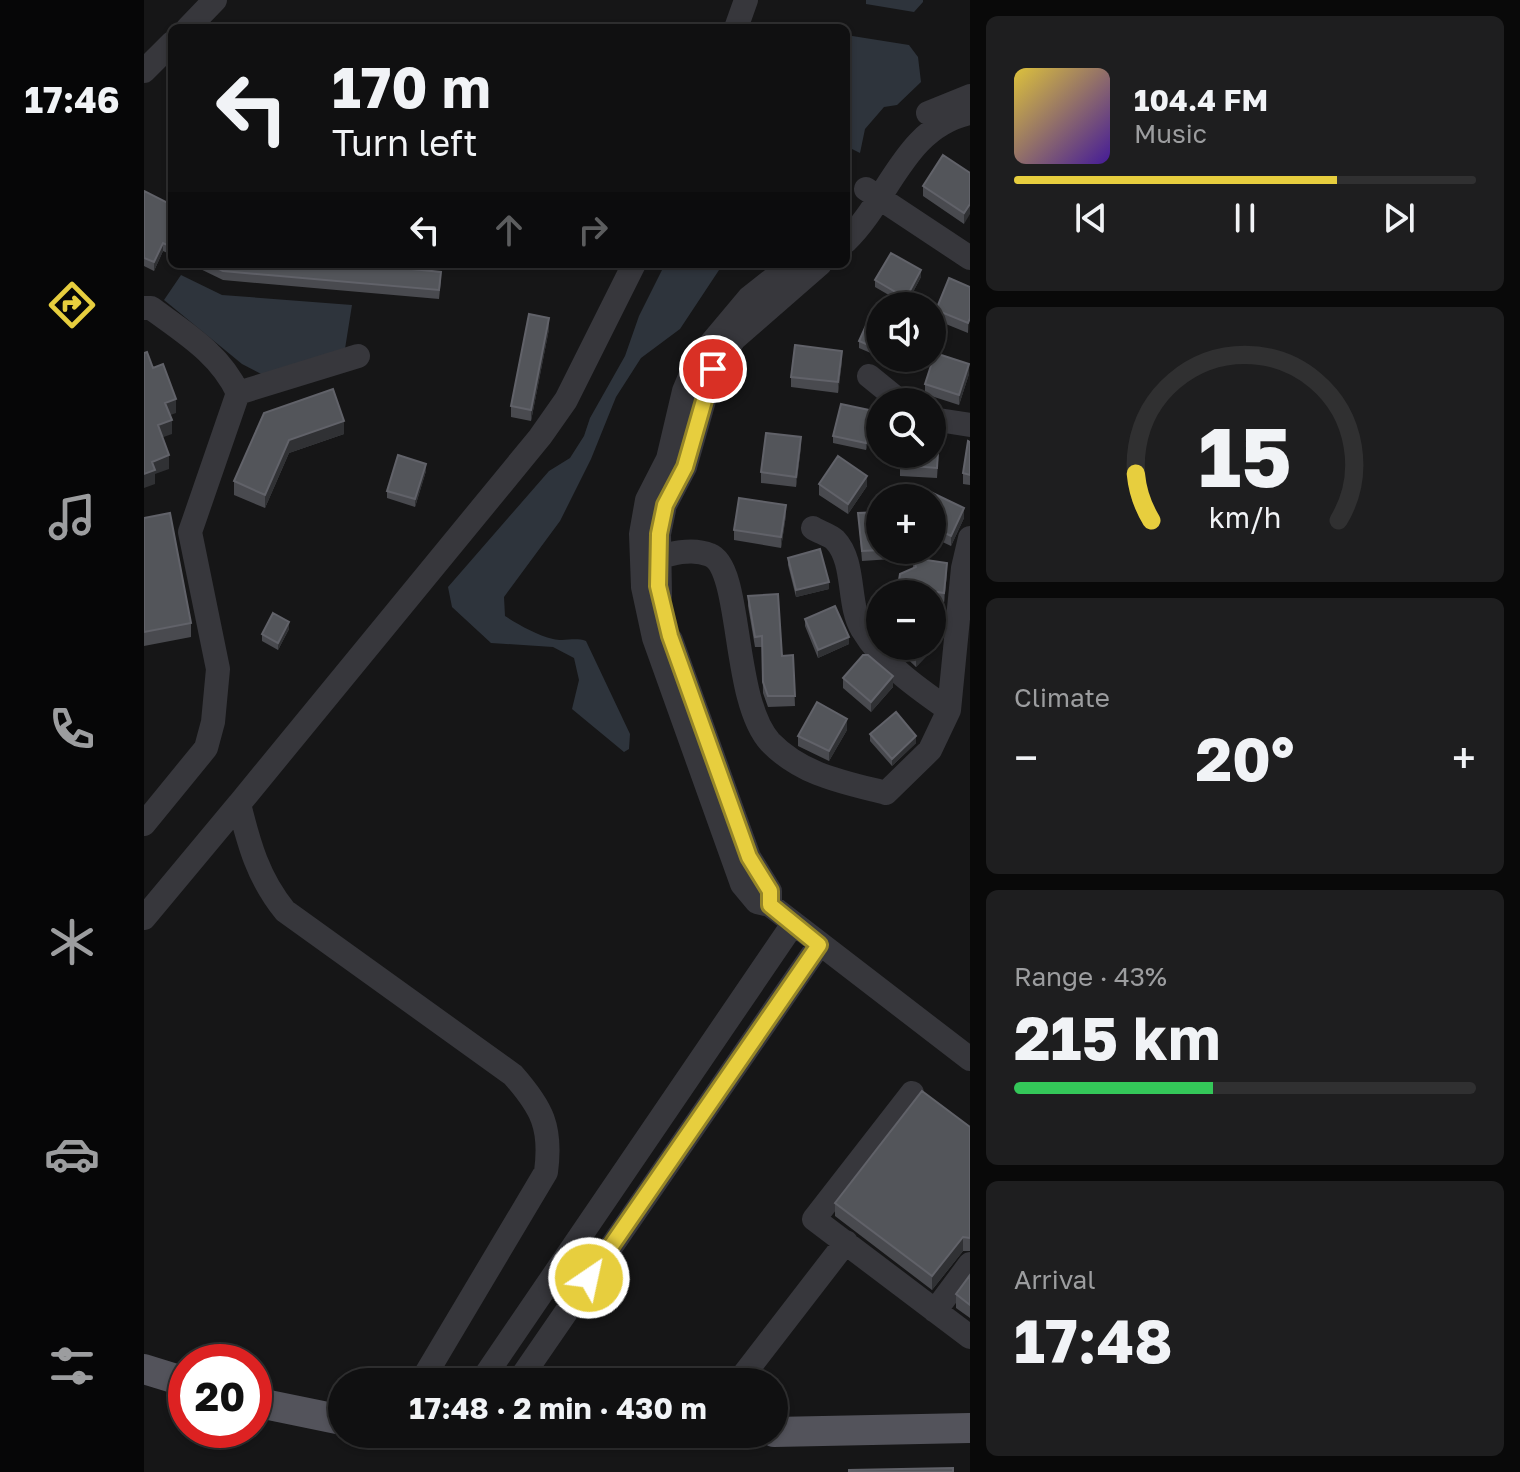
<!DOCTYPE html>
<html lang="en">
<head>
<meta charset="utf-8">
<style>
  body { margin:0; font-family:"Golos Text",sans-serif; background:#1e1e1f; color:#f1f3f6; height:100vh; display:flex; flex-direction:column; font-size:30px; white-space:nowrap }
  * { box-sizing:border-box; margin:0 }
  p { font-size:26px; color:#9c9d9f }
  .icon { flex:none; width:44px; height:44px; fill:none; stroke:currentColor; stroke-width:2; stroke-linecap:round; stroke-linejoin:round }
  .map { position:relative; flex:1; overflow:hidden }
  .drawer { display:flex; flex-direction:column; gap:16px; padding:16px; background:#090909; width:550px }
  .drawer>* { flex:none }
  .hud { position:absolute; left:24px; top:24px; width:682px; height:244px; border-radius:12px; box-shadow:0 2px 6px #0004,0 0 0 2px #303031; background:#101011; color:#f1f3f6; overflow:hidden }
  .tools { position:absolute; left:722px; top:292px; display:grid; gap:16px }
  .tools a { display:grid; place-items:center; width:80px; height:80px; border-radius:50%; background:#101011; box-shadow:0 2px 6px #0004,0 0 0 2px #303031; font-size:40px }
  .speed { position:absolute; left:24px; top:1344px; display:flex; gap:16px; font-size:40px; font-weight:700; text-align:center }
  .speed>* { display:grid; place-content:center; width:104px; height:104px; border-radius:50%; background:#101011; box-shadow:0 2px 6px #0004,0 0 0 2px #303031; line-height:1 }
  .speed .limit { border:12px solid #d22; background:#fff; color:#111 }
  .pin { position:absolute; display:grid; place-items:center; width:68px; height:68px; color:#fff; margin:-34px; border:4px solid #fff; border-radius:50%; box-shadow:0 2px 8px #0007 }
  .me { position:absolute; width:88px; margin:-44px; rotate:34deg; stroke-linejoin:round; filter:drop-shadow(0 0 6px #0008) }
  .turn { display:flex; align-items:center; gap:28px; height:168px; padding:0 32px; font-size:36px }
  .turn .icon { width:104px; height:104px; stroke-width:2.5 }
  .turn b { display:block; font-size:56px; line-height:68px }
  .lanes { display:flex; align-items:center; height:76px; padding:0 32px; background:#0003; justify-content:center; gap:40px; direction:ltr }
  .lanes .off { opacity:.35 }
  .big { font-size:60px; font-weight:700; line-height:1.1 }
  .drawer .tile { flex:1; display:flex; flex-direction:column; justify-content:center; gap:12px; min-width:0; padding:0 28px; border-radius:12px; background:#1e1e1f }
  .drawer .dial { align-items:center; gap:0 }
  .dial svg { height:208px; overflow:visible; fill:none; stroke:#303031; stroke-width:7; stroke-linecap:round; text-anchor:middle }
  .dial text { fill:#f1f3f6; stroke:none }
  .song { display:flex; align-items:center; gap:24px }
  .cover { width:96px; height:96px; border-radius:12px; background:linear-gradient(135deg,hsl(50 70% 55%),hsl(260 70% 35%)) }
  .played { height:8px; border-radius:4px; background:linear-gradient(90deg,#e7ce3e 70%,#303031 70%) }
  .keys { display:flex; justify-content:space-around; direction:ltr }
  .heat { display:flex; justify-content:space-between; align-items:center; font-size:44px; direction:ltr }
  .charge { height:12px; border-radius:6px; background:linear-gradient(90deg,#34c759 43%,#303031 0) }
  .trip { position:absolute; left:184px; top:1368px; width:460px; height:80px; border-radius:40px; background:#101011; box-shadow:0 2px 6px #0004,0 0 0 2px #303031; font-weight:700; line-height:80px; text-align:center }
  main { display:flex; flex:1; min-height:0 }
  .dock { display:flex; flex-direction:column; width:144px; justify-content:space-around; align-items:center; background:#060607; color:#9c9d9f }
  .dock .icon { width:56px; height:56px }
  .dock .current { color:#e7ce3e }
  .dock b { font-size:36px; color:#f1f3f6 }
  .map>svg:first-child { display:block }
  .water { fill:#2e343c }
  .lines { fill:none; stroke-linecap:round; stroke-linejoin:round }
  .minor { stroke:#37373c; stroke-width:24 }
  .major { stroke:#53535b; stroke-width:30 }
  .wall { fill:#494a4f }
  .shaded-wall { fill:#303134 }
  .building { fill:#53555a; stroke:#616269; stroke-width:2 }
  .route-casing { stroke:#968628; stroke-width:20 }
  .route { stroke:#e7ce3e; stroke-width:14 }
</style>
</head>
<body>
<main>
<nav class="dock">
<b>17:46</b>
<svg class="icon current" aria-label="directions" viewBox="0 0 24 24"><path d="M12 3l9 9-9 9-9-9zM9 14v-3h6M13 9l2 2-2 2"/></svg>
<svg class="icon" aria-label="music" viewBox="0 0 24 24"><path d="M9 18V5l10-2v13"/><circle cx="6" cy="18" r="3"/><circle cx="16" cy="16" r="3"/></svg>
<svg class="icon" aria-label="phone" viewBox="0 0 24 24"><path d="M5 4h4l2 5-3 2q2 4 5 5l2-3 5 2v4C11 20 4 13 5 4z"/></svg>
<svg class="icon" aria-label="climate" viewBox="0 0 24 24"><path d="M12 3v18M4 7l16 10M4 17L20 7"/></svg>
<svg class="icon" aria-label="car" viewBox="0 0 24 24"><path d="M5 17H2v-5l4-1 3-4h7l3 4 3 1v5h-3M9 17h6M6 11h13"/><circle cx="7" cy="17" r="2"/><circle cx="17" cy="17" r="2"/></svg>
<svg class="icon" aria-label="filters" viewBox="0 0 24 24"><path d="M4 7h16M4 17h16"/><circle cx="9" cy="7" r="2"/><circle cx="15" cy="17" r="2"/></svg>
</nav>
<div class="map">
<svg width="826" height="1472" viewBox="0 0 826 1472">
  <rect width="100%" height="100%" fill="#161617"/>
  <path class="water" d="M722,0h57v2l-9,10 -48,-8z
    M702,35l63,10 9,12 3,25 -24,23 -13,2 -19,22 -5,24 -14,-7z
    M521,264h58l-43,65 -39,29 -25,39 -25,62 -31,62 -56,76 1,19c14,9 32,19 48,23 12,3 21,-2 33,2l44,93 -1,15 -5,3 -52,-43 7,-29 -5,-22 -21,-11 -62,-4 -39,-36 -4,-20 101,-116 21,-13 14,-22 6,-18 35,-62 14,-40z
    M37,275l41,20 130,10 -8,50 -77,22 -25,-13 -78,-64z"/>
  <g class="lines">
    <path class="minor" d="M44,28l27,-28
      M592,28l10,-28
      M0,71l28,-28
      M784,113l42,-17
      M722,189l104,69
      M702,241c43,-41 58,-114 124,-128
      M648,264l-43,34 -52,62 -13,31 -16,68 -21,41 -6,34 2,53 11,51 88,246 15,18 13,3 200,154
      M0,308h7c34,25 69,46 87,85l-48,139 28,137 -5,53 -7,26 -62,76
      M725,376l32,26
      M94,393l120,-37
      M788,419l38,6
      M669,528c6,4 17,7 22,12 21,22 12,64 27,89 21,35 54,58 87,81
      M500,562c20,-6 45,-16 66,-7 33,13 21,144 60,187 32,33 73,40 116,51l44,-43 19,-40 14,-142 7,-30
      M516,596l-1,-62 6,-29 20,-38 28,-98 21,-30 86,-75
      M527,640l78,217 21,34v14
      M0,918l95,-114
      M768,1093l-98,126 156,118
      M791,1311l35,-47
      M277,1382l125,-210c6,-45 -4,-64 -33,-97l-228,-164c-27,-33 -36,-67 -46,-107l301,-367 26,-37 68,-136
      M337,1382l312,-458
      M374,1382l301,-437
      M594,1382l108,-140"/>
    <path class="major" d="M0,1369l42,13
      M110,1402l88,18
      M630,1432l196,-4
      M337,1434h154"/>
  </g>
  <path class="wall" d="M826,173l-6,51 -41,-28v-10z
    M0,191l28,14v50l-9,-4 -9,20 -10,-5z
    M46,264h172l79,16 -2,19 -216,-19z
    M777,277l-15,28 -31,-18v-7z
    M826,287l-2,46 -32,-13v-10z
    M736,313v44l-21,-9v-7z
    M405,329l-18,92 -20,-4v-11z
    M698,361l-4,32 -47,-6v-10z
    M825,374l-10,31 -34,-11v-10z
    M120,413l80,21 -55,19 -24,55 -31,-13v-14z
    M730,418l-8,32 -33,-7v-7z
    M826,442v43l-7,-1v-11z
    M657,447l-5,40 -35,-4v-11z
    M795,447l-2,31 -37,-2v-11z
    M282,471l-11,36 -28,-9v-7z
    M675,484l48,2 -19,28 -29,-19z
    M788,498l32,20 -13,28 -19,-9z
    M714,513l22,37h12v9l-30,2z
    M642,515l-5,33 -47,-8v-10z
    M0,518l47,105v14l-47,9z
    M644,558l41,31 -33,8 -8,-32z
    M769,558l34,15 -3,30 -12,-2v-7h-34v-8l15,-18z
    M604,596l34,60 11,-1 2,51 -27,1 -5,-14 -1,-46h-7l-7,-41z
    M661,619l44,25 -31,14 -13,-32z
    M145,629l-11,21 -16,-9v-7z
    M796,642l-24,25 -22,-21h38z
    M699,678l50,9 -22,25 -28,-24z
    M703,730l-18,31 -31,-15v-10z
    M726,734l46,9 -24,23 -22,-25z
    M826,1127v124h-7l-31,39 -97,-74v-13z
    M826,1275v43l-14,-10v-14z"/>
  <path class="shaded-wall" d="M826,204v10l-6,10v-11z
    M19,243v8l-9,20v-9z
    M777,270v7l-15,28v-7z
    M405,318v11l-18,92v-11z
    M698,351v10l-4,32v-11z
    M825,364v10l-10,31v-10z
    M32,399v14l-11,4v-14z
    M730,411v7l-8,32v-7z
    M28,420v14l-14,5v-14z
    M200,421v13l-55,19 -24,55v-13l24,-55z
    M657,437v10l-5,40v-10z
    M25,455v14l-14,5v10l-11,4v-14l8,-12z
    M282,464v7l-11,36v-8z
    M723,476v10l-19,28v-10z
    M642,505v10l-5,33v-11z
    M820,508v10l-13,28v-10z
    M803,563v10l-3,30v-10z
    M685,582v7l-33,8v-7z
    M145,622v7l-11,21v-7z
    M796,632v10l-24,25v-11l10,-10h6v-6z
    M705,637v7l-31,14v-8z
    M749,676v11l-22,25v-10z
    M703,719v11l-18,31v-10z
    M772,736v7l-24,23v-7z
    M819,1237v14l-31,39v-14z"/>
  <path class="building" d="M799,155l27,18v31l-6,9 -41,-27z
    M0,191l28,14v42l-9,-4 -9,19 -10,-4z
    M747,253l30,17 -15,28 -31,-18z
    M64,264h154l79,8 -2,18 -216,-19z
    M805,278l21,9v31l-2,5 -32,-13z
    M729,310l7,3v37l-21,-9z
    M385,314l20,4 -18,92 -20,-4z
    M651,345l47,6 -4,31 -47,-5z
    M3,352l6,16 10,-4 13,35 -11,4 7,17 -14,5 11,30 -17,7 3,8 -11,4v-121z
    M791,353l34,11 -10,31 -34,-11z
    M189,389l11,32 -55,19 -24,55 -31,-14 30,-68z
    M697,404l33,7 -8,32 -33,-7z
    M622,433l35,4 -5,40 -35,-5z
    M788,436h7l-2,32 -37,-3 1,-11h31z
    M824,441l2,1v33l-7,-2z
    M254,455l28,9 -11,35 -28,-8z
    M694,456l29,20 -19,28 -29,-20z
    M776,487l44,21 -13,28 -19,-9v-29h-17z
    M595,498l47,7 -5,32 -47,-7z
    M736,512v38l-18,1 -4,-38z
    M26,513l21,110 -47,9v-114z
    M676,549l9,33 -33,8 -8,-32z
    M769,558l34,5 -3,30 -46,-7 2,-12 16,-7z
    M634,594l4,62 11,-1 2,41h-27l-5,-14 -1,-46 -7,1 -7,-41z
    M691,606l14,31 -31,13 -13,-31z
    M129,613l16,9 -11,21 -16,-9z
    M788,624l8,8 -8,8z
    M761,646h21l-10,10z
    M719,655h5l25,21 -22,26 -28,-24z
    M673,702l30,17 -18,32 -31,-15z
    M752,712l20,24 -24,23 -22,-25z
    M778,1091l48,36v111l-7,-1 -31,39 -97,-73z
    M826,1275v30l-14,-11z
    M809,1468v4h-104v-2z"/>
  <g class="lines">
    <defs>
      <path id="route" d="M445,1278l230,-333 -49,-40v-14l-21,-34 -79,-221 -12,-50 1,-52 6,-29 20,-38 28,-98"/>
    </defs>
    <use href="#route" class="route-casing"/>
    <use href="#route" class="route"/>
  </g>
</svg>
<div class="tools">
<a><svg class="icon" aria-label="sound" viewBox="0 0 24 24"><path d="M4 9h4l5-4v14l-5-4H4zM17 9q2 3 0 6"/></svg></a>
<a><svg class="icon" aria-label="search" viewBox="0 0 24 24"><circle cx="10" cy="10" r="6"/><path d="M15 15l6 6"/></svg></a>
<a>+</a>
<a>−</a>
</div>
<div class="speed"><div class="limit">20</div></div>
<div class="pin" style="left:569px;top:369px;background:#d93025"><svg class="icon" aria-label="arrive" viewBox="0 0 24 24"><path d="M6 21V4h12l-3 4 3 4H6"/></svg></div>
<svg class="me" style="left:445px;top:1278px" viewBox="-20 -20 40 40"><circle r="17" fill="#e7ce3e" stroke="#fff" stroke-width="3"/><path d="M0-11L8 9 0 5-8 9z" fill="#fff"/></svg>
<div class="trip">17:48 · 2 min · 430 m</div>
<div class="hud">
<div class="turn"><svg class="icon" aria-label="left" viewBox="0 0 24 24"><path d="M17 20v-9H6M10 6l-5 5 5 5"/></svg><div><b>170 m</b>Turn left</div></div>
<div class="lanes"><svg class="icon" aria-label="left" viewBox="0 0 24 24"><path d="M17 20v-9H6M10 6l-5 5 5 5"/></svg><svg class="icon off" aria-label="ahead" viewBox="0 0 24 24"><path d="M12 20V5M6 11l6-6 6 6"/></svg><svg class="icon off" aria-label="right" viewBox="0 0 24 24"><path d="M7 20v-9h11M14 6l5 5-5 5"/></svg></div>
</div>
</div>
<section class="drawer">
<div class="tile">
<div class="song"><i class="cover"></i><div><b>104.4 FM</b><p>Music</p></div></div>
<div class="played"></div>
<div class="keys"><svg class="icon" aria-label="previous" viewBox="0 0 24 24"><path d="M18 5L8 12l10 7zM5 5v14"/></svg><svg class="icon" aria-label="pause" viewBox="0 0 24 24"><path d="M8 5v14M16 5v14"/></svg><svg class="icon" aria-label="next" viewBox="0 0 24 24"><path d="M6 5l10 7-10 7zM19 5v14"/></svg></div>
</div>
<div class="tile dial"><svg viewBox="0 0 100 80">
<path d="M14 69A42 42 0 1 1 86 69"/>
<path d="M14 69A42 42 0 0 1 8 51" stroke="#e7ce3e"/>
<text x="50" y="56" font-size="32" font-weight="700">15</text>
<text x="50" y="72" font-size="11">km/h</text>
</svg></div>
<div class="tile"><p>Climate</p>
<div class="heat"><a>−</a><b class="big">20°</b><a>+</a></div>
</div>
<div class="tile"><p>Range · 43%</p><b class="big">215 km</b><div class="charge"></div></div>
<div class="tile"><p>Arrival</p><b class="big">17:48</b></div>
</section>
</main>
</body>
</html>
